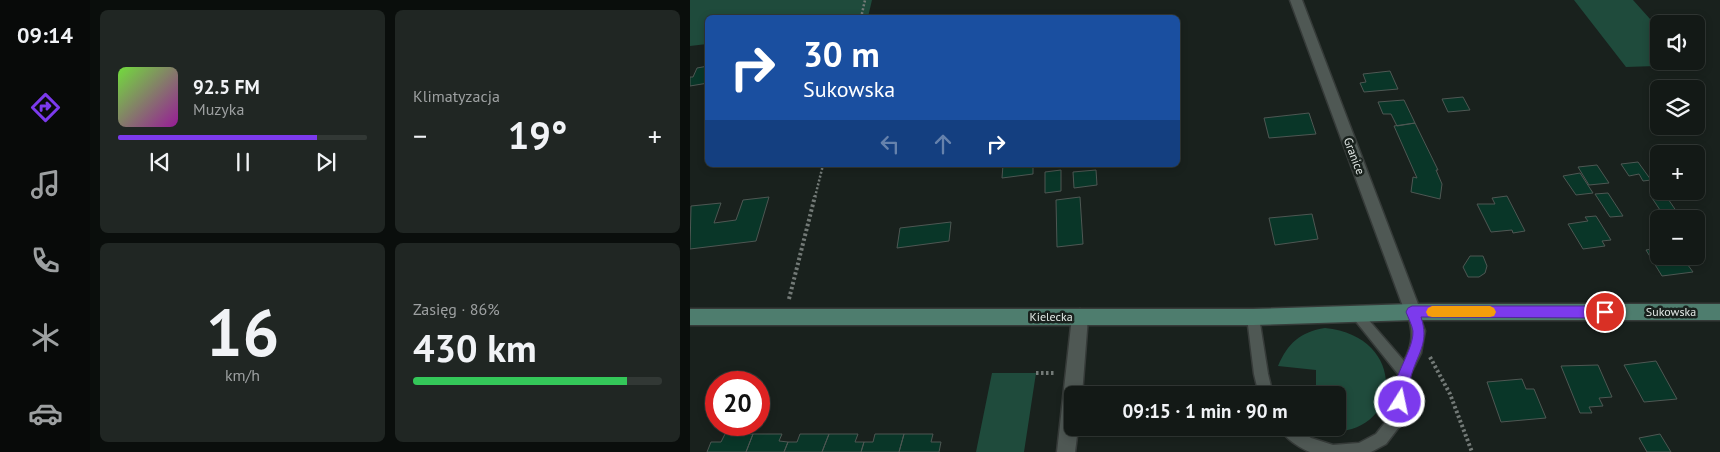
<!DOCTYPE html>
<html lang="pl">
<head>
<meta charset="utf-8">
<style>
  body { margin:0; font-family:"PT Sans",sans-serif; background:#202623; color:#f1f3f6; height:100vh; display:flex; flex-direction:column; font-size:19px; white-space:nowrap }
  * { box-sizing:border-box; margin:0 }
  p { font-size:16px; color:#9da0a1 }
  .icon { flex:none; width:28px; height:28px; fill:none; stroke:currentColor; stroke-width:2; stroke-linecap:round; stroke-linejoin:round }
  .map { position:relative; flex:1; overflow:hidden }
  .sheet { display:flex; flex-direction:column; gap:10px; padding:10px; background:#0a0e0c; width:600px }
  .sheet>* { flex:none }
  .guide { position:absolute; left:15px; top:15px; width:475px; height:152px; border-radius:8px; box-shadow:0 2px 8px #0003,0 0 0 1px #323835; background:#1a4fa0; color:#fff; overflow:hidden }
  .buttons { position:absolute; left:960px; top:15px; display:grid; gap:10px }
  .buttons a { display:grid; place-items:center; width:55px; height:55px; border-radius:8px; background:#131916; box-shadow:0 2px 8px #0003,0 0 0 1px #323835; font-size:25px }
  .speed { position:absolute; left:15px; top:371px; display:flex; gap:10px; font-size:25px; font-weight:700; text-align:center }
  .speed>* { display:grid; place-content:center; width:65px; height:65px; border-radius:50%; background:#131916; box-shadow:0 2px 8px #0003,0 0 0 1px #323835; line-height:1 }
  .speed .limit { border:8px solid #d22; background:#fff; color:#111 }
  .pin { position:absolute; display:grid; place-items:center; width:42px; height:42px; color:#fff; margin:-21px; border:2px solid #fff; border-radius:50%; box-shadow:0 1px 5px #0007 }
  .me { position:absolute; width:55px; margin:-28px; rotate:10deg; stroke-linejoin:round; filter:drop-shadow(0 0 4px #0008) }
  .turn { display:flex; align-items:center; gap:18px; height:105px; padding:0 15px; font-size:22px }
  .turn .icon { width:65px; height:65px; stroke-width:2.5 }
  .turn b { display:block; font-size:35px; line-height:42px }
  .lanes { display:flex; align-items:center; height:48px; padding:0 15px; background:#0003; justify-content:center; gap:25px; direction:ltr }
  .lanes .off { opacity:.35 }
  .big { font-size:38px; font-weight:700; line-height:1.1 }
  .sheet .widget { flex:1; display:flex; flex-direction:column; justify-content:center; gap:8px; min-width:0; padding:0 18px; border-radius:8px; background:#202623 }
  .sheet .dial { align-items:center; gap:0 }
  .dial b { font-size:65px; line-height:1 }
  .song { display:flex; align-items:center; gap:15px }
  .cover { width:60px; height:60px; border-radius:8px; background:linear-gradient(135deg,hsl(100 70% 55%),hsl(300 70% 35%)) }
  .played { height:5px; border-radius:2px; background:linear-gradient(90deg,#7c3aed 80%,#323835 80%) }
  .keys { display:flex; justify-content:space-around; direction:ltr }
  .heat { display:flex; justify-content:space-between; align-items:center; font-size:28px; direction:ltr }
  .charge { height:8px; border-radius:4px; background:linear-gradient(90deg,#34c759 86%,#323835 0) }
  .sheet .tiles { flex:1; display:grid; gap:10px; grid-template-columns:repeat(2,1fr) }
  .trip { position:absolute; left:374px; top:386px; width:282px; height:50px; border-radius:8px; background:#131916; box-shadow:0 2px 8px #0003,0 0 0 1px #323835; font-weight:700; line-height:50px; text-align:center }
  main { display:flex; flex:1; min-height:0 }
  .dock { display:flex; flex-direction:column; width:90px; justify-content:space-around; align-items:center; background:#080a09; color:#9da0a1 }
  .dock .icon { width:35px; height:35px }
  .dock .current { color:#7c3aed }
  .dock b { font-size:22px; color:#f1f3f6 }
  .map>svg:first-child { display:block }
  .green { fill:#1f4b3c }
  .building { fill:#093628; stroke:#4e5753 }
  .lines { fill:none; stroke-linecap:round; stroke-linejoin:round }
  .lane-casing { stroke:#363b39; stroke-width:3 }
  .street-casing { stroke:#363b39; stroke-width:3 }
  .secondary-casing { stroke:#363b39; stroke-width:3 }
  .path-far1 { stroke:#737a77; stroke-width:2.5; stroke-dasharray:2 2; stroke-linecap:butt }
  .path { stroke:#737a77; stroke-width:4; stroke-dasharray:2.5 2.5; stroke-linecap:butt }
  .lane { fill:#4f5854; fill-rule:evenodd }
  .street { fill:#4f5854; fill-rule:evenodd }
  .secondary { fill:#4e7d6e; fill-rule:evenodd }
  .route { fill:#7c3aed; stroke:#51269a }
  .slow { fill:#f59e0b }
  .labels { text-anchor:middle; stroke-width:5; stroke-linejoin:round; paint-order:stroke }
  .street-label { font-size:12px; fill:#e3e9e6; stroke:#19211d }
</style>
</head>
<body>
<main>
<nav class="dock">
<b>09:14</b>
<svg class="icon current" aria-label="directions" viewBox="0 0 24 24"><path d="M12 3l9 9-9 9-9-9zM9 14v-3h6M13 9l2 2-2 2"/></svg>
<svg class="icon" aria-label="music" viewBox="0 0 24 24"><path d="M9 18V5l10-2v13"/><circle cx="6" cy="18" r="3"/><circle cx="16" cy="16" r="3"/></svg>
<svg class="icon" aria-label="phone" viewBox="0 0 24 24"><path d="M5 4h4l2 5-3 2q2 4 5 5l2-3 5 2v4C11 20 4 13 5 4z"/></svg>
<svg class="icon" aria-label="climate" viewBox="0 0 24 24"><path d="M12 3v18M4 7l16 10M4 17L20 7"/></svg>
<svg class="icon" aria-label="car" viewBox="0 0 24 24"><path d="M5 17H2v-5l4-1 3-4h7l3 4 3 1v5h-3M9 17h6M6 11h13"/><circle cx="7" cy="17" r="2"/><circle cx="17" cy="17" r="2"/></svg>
</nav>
<section class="sheet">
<div class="tiles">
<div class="widget">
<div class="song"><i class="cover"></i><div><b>92.5 FM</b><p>Muzyka</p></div></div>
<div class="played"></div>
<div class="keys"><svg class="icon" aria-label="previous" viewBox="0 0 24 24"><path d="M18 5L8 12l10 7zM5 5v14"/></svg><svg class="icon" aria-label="pause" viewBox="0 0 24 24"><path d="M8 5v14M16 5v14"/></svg><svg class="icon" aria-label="next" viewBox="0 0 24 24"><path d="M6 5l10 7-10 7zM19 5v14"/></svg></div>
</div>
<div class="widget"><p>Klimatyzacja</p>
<div class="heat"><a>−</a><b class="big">19°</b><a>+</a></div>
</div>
<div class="widget dial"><b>16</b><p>km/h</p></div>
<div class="widget"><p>Zasięg · 86%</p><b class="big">430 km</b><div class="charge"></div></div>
</div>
</section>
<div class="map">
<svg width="1030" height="452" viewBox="0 0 1030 452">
  <rect width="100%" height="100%" fill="#19211d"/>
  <path class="green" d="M0,0h182l-4,17 -160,1 -1,26 -17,2z
    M884,0h59l26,29v32h24l2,4 -59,2z
    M635,328c91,9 75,124 -13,100h26v-33h-22v-25l-38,-4c10,-23 22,-34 47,-38z
    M302,373h44l-12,79h-48z"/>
  <path class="building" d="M18,66v17l-18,3v-9h3l4,-9z
    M700,71l8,18 -34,3 -4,-9 6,-1 -3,-8z
    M773,97l7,13 -22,2 -6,-13z
    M714,100l11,23 -18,3 -6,-12h-8l-5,-12z
    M619,113l7,21 -47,4 -5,-20z
    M725,123l23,47h-2l6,14 -2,15 -29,-7 2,-15 4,1 -23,-52z
    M948,162l13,18 -8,1 -4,-7 -10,2 -8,-12z
    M313,165h30v9l-31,4z
    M907,165l12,18 -20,2 -11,-18z
    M371,170v21l-16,2v-21z
    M406,170l1,15 -23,3 -1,-16z
    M890,173l13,20 -17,2 -13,-19z
    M918,193l15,23 -13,1 -15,-23z
    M974,193l17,25 -15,1 -16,-24z
    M817,196l18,35 -12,2 -1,-3 -21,2 -14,-28h18l-3,-6z
    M79,197l-13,44 -66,8 1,-43 30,-3 -7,20 22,-3 7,-20z
    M390,197l3,47 -26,3 -1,-47z
    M622,214l6,25 -43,6 -6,-27z
    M906,216l15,24 -9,1 3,5 -22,3 -15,-25 20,-3 -3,-4z
    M261,222l-2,19 -52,7 3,-20z
    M969,248v8h31l2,4 -7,1 8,11 -31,4 -16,-26z
    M780,256h13l4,10 -2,7 -6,4h-11l-5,-10z
    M966,361l21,38 -33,3 -20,-37z
    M908,365l14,32 -13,1 4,8 -14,1 3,6h-12l-19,-47z
    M832,379l4,10h8l12,29 -45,4 -14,-40z
    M35,434h28l-7,18h-39l4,-10h10z
    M63,434h29l-3,7 9,1 -4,10h-38z
    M110,434h29l-7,18h-38l4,-10h9z
    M139,434h29l-3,8h9l-3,10h-39z
    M185,434h29l-5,18h-38l3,-10h9z
    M214,434h29l-2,8h10l-2,10h-40z
    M970,434l11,18h-24l-8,-14z"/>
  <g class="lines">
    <defs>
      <path id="lane" d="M723,306l4,2 8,23 -4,22 -10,20 -9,50 -16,21 -15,8h-61c-10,-4 -26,-14 -30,-24h17l14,10 22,7 26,-2 17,-9 15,-19 7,-41 -48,-60 2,-4 4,-2 4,2 44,51c10,-19 9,-30 3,-49l2,-4z
        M563,311l4,2 2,4 9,57 5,21h-14l-5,-21 -7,-57 2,-4z"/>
      <path id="street" d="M600,0h12l119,312 -2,5 -6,3 -6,-3 -2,-5z
        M390,309l6,3 2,5 -6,78h-10v33h6l-3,24h-18l15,-135 2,-5z"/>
      <path id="secondary" d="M723,304h307v16h-307l-160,5h-563v-16h563z"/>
    </defs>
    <use href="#lane" class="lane-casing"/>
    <use href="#street" class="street-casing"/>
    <use href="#secondary" class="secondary-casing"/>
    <path class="path-far1" d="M171,18l4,-18
      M125,197l8,-32"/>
    <path class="path" d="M99,299l26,-103
      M740,357l20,37 22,58
      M346,373h19"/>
    <use href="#lane" class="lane"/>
    <use href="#street" class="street"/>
    <use href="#secondary" class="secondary"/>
  </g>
  <path class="route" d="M722,306h193l5,2 1,4 -1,4 -5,2 -184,-1c8,25 -2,34 -9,56 -4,11 -3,23 -8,34l-4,2 -5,-2c-10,-22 19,-54 18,-76 -1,-6 -5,-14 -7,-19l2,-4z"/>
  <path class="slow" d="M742,306h58l4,2 2,4 -2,4 -4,1h-58l-4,-1 -2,-4 2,-4z"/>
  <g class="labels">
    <g class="street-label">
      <text transform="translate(664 156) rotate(69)" y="4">Granice</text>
      <text x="981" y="316">Sukowska</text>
      <text x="361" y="321">Kielecka</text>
    </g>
  </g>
</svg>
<div class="buttons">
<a><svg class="icon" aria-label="sound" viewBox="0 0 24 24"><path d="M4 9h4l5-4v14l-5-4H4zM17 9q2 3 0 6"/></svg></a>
<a><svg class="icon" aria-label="layers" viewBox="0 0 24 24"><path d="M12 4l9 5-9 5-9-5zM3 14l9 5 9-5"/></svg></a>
<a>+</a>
<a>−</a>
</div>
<div class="speed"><div class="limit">20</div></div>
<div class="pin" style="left:915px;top:312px;background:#d93025"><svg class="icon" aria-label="arrive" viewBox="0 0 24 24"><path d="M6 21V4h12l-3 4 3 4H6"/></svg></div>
<svg class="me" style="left:710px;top:402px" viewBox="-20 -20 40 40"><circle r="17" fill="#7c3aed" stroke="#fff" stroke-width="3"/><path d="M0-11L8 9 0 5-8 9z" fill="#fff"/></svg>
<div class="trip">09:15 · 1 min · 90 m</div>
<div class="guide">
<div class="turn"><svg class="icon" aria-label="right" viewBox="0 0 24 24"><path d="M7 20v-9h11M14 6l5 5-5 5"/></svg><div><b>30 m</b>Sukowska</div></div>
<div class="lanes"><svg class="icon off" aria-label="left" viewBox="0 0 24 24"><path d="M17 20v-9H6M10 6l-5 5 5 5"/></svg><svg class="icon off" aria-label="ahead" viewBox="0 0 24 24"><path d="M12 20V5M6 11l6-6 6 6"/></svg><svg class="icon" aria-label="right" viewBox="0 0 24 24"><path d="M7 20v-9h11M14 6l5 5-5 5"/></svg></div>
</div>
</div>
</main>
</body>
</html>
